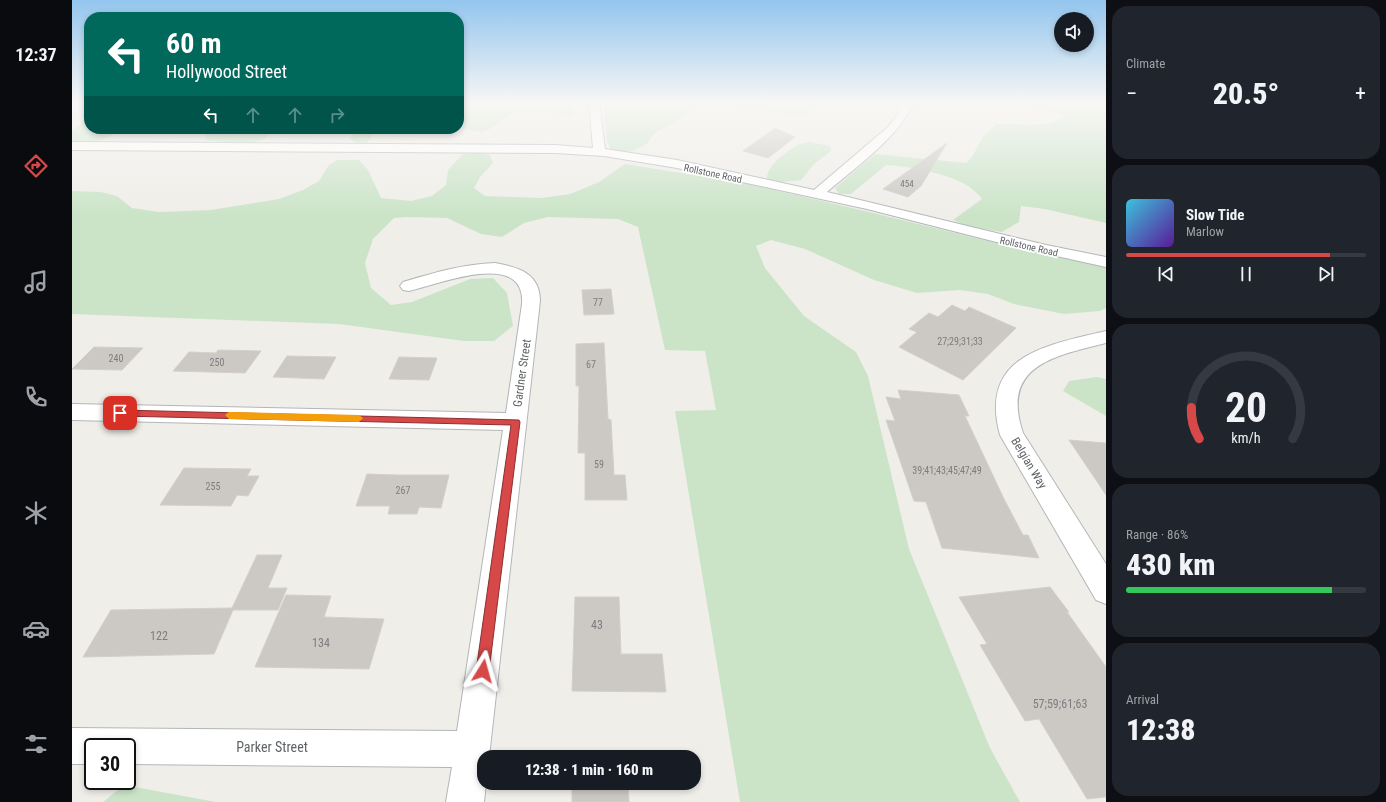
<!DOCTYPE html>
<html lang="en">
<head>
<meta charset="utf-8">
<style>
  body { margin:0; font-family:"Roboto Condensed",sans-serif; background:#20242c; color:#f1f3f6; height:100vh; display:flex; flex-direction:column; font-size:15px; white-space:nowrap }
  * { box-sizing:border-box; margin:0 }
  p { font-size:13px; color:#9ea1a6 }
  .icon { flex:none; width:22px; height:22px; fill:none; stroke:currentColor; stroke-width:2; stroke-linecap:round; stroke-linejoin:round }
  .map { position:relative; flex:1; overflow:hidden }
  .panel { display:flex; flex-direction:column; gap:6px; padding:6px; background:#0d0f14; width:280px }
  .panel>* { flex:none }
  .banner { position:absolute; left:12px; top:12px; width:380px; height:122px; border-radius:16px; box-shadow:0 2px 6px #0003; background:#00695c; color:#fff; overflow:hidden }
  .buttons { position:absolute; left:982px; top:12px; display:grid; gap:8px }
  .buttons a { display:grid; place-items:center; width:40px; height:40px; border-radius:50%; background:#171b24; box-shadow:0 2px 6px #0003; font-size:20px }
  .speed { position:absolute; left:12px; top:738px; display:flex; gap:8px; font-size:20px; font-weight:700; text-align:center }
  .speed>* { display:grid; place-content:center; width:52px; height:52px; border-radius:50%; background:#171b24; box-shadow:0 2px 6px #0003; line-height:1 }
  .speed .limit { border:2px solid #111; border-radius:6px; background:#fff; color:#111 }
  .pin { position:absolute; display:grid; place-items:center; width:34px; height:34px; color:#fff; margin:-17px; border-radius:8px; box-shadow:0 2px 6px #0006 }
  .me { position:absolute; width:44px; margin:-22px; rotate:8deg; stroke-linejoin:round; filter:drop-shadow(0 0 3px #0008) }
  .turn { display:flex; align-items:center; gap:14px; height:84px; padding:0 16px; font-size:18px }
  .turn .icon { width:52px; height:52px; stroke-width:2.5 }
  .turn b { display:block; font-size:28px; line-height:34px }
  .lanes { display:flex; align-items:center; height:38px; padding:0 16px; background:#0003; justify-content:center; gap:20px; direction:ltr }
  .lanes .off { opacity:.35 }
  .big { font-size:30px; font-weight:800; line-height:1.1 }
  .panel .tile { flex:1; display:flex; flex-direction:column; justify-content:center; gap:6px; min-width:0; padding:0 14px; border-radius:16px; background:#20242c }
  .panel .dial { align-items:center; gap:0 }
  .dial svg { height:104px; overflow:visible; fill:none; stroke:#363941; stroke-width:7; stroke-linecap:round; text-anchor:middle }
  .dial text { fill:#f1f3f6; stroke:none }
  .song { display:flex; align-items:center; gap:12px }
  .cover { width:48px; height:48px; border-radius:6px; background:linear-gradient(135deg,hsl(190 70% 55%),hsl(270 70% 35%)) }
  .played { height:4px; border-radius:2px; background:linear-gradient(90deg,#d74849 85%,#363941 85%) }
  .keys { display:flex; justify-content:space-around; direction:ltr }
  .heat { display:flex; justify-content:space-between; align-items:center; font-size:22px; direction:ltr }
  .charge { height:6px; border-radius:3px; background:linear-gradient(90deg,#34c759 86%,#363941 0) }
  .trip { position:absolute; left:405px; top:750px; width:224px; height:40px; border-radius:16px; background:#171b24; box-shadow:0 2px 6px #0003; font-weight:800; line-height:40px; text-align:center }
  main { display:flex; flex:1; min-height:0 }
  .tab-bar { display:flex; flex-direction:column; width:72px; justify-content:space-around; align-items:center; background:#090b0e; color:#9ea1a6 }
  .tab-bar .icon { width:28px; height:28px }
  .tab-bar .on { color:#d74849 }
  .tab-bar b { font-size:18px; color:#f1f3f6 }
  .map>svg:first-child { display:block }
  .green { fill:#cbe4c8 }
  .building { fill:#ccc9c5; stroke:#d4cfc8 }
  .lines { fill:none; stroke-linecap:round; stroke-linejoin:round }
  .street-casing { stroke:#b3b6b9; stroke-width:2 }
  .street { fill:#fff; fill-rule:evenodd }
  .route { fill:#d74849; stroke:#8c2f2f }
  .slow { fill:#f59e0b }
  .labels { text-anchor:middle; stroke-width:3.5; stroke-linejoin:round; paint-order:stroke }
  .far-number-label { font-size:9px; fill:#7b7d7e }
  .far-street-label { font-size:10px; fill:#606467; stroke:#fff }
  .number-label { font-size:10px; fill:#7b7d7e }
  .street-label { font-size:12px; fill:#606467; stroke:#fff }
  .near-number-label { font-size:12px; fill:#7b7d7e }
  .near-street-label { font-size:14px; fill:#606467; stroke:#fff }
</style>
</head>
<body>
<main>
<nav class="tab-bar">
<b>12:37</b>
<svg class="icon on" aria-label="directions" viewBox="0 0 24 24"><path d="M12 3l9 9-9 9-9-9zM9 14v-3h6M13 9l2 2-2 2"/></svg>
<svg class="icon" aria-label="music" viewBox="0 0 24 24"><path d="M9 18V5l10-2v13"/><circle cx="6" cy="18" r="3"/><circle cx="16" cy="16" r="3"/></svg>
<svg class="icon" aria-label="phone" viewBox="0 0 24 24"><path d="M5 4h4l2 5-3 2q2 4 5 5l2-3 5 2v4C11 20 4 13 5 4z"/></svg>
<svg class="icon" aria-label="climate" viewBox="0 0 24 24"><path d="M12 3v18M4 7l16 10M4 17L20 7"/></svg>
<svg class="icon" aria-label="car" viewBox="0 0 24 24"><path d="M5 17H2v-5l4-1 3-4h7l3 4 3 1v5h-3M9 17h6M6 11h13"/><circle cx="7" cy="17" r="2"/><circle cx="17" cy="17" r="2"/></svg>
<svg class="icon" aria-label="filters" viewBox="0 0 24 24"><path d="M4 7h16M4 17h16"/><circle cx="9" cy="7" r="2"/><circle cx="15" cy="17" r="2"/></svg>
</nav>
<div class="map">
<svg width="1034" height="802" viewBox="0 0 1034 802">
  <rect width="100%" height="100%" fill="#f0eee9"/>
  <path class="green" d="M387,103h115l-1,13 -2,2c-12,-6 -42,-10 -55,-5 -13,4 -21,17 -36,19 -6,0 -15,-4 -21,-5z
    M531,103h87l1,5c-4,4 -9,9 -14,13 -10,7 -24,9 -29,22 -16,9 -19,11 -37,6l-4,-8z
    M660,103h81l-1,5 -8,7 -8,-2 -3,2z
    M949,103h85v120l-61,-14 -24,-3 -2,16 -17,10 -35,-6 -14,-6 29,-21c-4,-5 -9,-10 -14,-13 -19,-12 -59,-20 -82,-21l-35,29h-12l-4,-6 40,-34 91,9 6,-6 12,-22 12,-11 36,1 20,-2 12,-6 -16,-9z
    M17,119v10h33c-15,10 -33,18 -50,11v-10z
    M140,129h62l-11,11 -21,4 -36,-4v-5z
    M283,129h22l-10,14 -8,2 -9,-6z
    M737,142l21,4 1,5 -17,13 -13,16 -20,2 -14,-3c-1,-13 19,-27 29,-33 4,-3 9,-3 13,-4z
    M402,153l16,2 3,8 -13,14 -6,11 11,8 57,2 28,-4 29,-12 26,-18 124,20 120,28 169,41 68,12v43l-6,3 -36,3 -50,-10 -26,-10 -28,-4 -43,3 -43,-13 -69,-31 -34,-9 -15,6 9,22 39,48 52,36 12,24 41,173 81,199 30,54h-280l-65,-391 41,-1 -11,-59 -40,-1 -27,-123 -20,-8 -70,-2 -24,6 -22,14 -21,-3 -34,-16 -40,-1 -13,1 -21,21 -8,24 6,25 20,17 21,-3 58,-23 23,-1 14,15 6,33 -19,15h-30l-125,-17 -267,-10v-123l29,1 16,4 15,12 27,4 52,-2 68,-11 24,-9 16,-9 10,-16 8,-5h22l9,10 13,28 30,3 21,-5 14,-11 2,-15 14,-15z
    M1025,377l9,2v37l-43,-25 6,-10z
    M52,785l92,17h-113z"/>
  <path class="building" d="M703,128l20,9 -27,21 -25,-7z
    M875,143l-26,43 -13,11 -25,-8z
    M539,289l3,25 -30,1 -2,-25z
    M880,305l13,6 4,-4 47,21 -53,52 -64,-33 18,-15 -8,-3 20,-16 9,4z
    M532,343l4,76 3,1 3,55h11l2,25h-42v-47h-7l1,-67h-3v-42z
    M22,347l49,1 -21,22 -50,-1z
    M146,350l43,1 -16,22 -72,-2 16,-19 27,1z
    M215,356l49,1 -12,22 -51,-2z
    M327,357l38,1 -8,22 -40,-1z
    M826,390l61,5 10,21h-4l39,83 19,36h5l11,23 -97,-10 -16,-46 -12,-1 -28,-81 9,1 -9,-24 15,2z
    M997,440l37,3v52z
    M112,468l67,1 -4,7h12l-11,20 -11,-1 -6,11 -71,-1z
    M295,474l30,1h52l-8,33 -22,-1 -2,7h-29l2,-8h-34z
    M185,555h25l-14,33h19l-9,22h-45l-19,44 -131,3 28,-47 121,-2z
    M978,587l19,25h-2l39,55v130l-19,2 -48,-80 -14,2 -45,-76 7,-1 -28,-47z
    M214,595l45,1 -7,21 60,2 -15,50 -114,-2z
    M503,597h44l2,57h41l4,38 -94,-1z
    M500,783h56l1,19h-57z"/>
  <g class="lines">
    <defs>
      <path id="street" d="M517,103h10l6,46 72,11 137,30 74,-63 10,-13 4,-11h10c-6,28 -62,69 -85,89l219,53 60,12v10l-90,-20 -149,-38 -190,-41 -73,-12 -49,-3 -483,-3v-8l483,3 38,3z
        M423,263c23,4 45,10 45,38l-51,456h-5v26h2l-2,19h-38l6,-35 -325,-3v-17h-34v17h-21v-36l385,3 46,-301 -431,-10v-16l434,9 16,-109c4,-56 -86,-19 -113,-13l-6,-1 -3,-4 3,-4c30,-9 60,-18 92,-19z
        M1034,331v12c-51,13 -106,22 -83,90l83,131v40l-10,-4 -96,-165c-22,-80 47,-90 106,-104z"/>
    </defs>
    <use href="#street" class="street-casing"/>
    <use href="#street" class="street"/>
  </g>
  <linearGradient id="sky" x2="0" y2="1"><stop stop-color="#93c5ee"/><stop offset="0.48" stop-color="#f8f7f5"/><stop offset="1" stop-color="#f8f7f5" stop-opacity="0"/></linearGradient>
  <rect width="1034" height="215" fill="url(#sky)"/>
  <path class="route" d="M48,410l399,10 1,2 -31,249 -2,5 -4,2 -5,-2 -2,-5 35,-246 -391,-9 -5,-3z"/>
  <path class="slow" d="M157,412l130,3 4,3 -4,4 -130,-3 -4,-4z"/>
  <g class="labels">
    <g class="far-number-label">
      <text x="835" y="187">454</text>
    </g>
    <g class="far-street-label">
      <text transform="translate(641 173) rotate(12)" y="4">Rollstone Road</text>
      <text transform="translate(957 246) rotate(13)" y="4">Rollstone Road</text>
    </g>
    <g class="number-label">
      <text x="526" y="306">77</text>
      <text x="888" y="345">27;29;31;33</text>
      <text x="44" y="362">240</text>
      <text x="145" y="366">250</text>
      <text x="519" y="368">67</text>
      <text x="527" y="468">59</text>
      <text x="875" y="474">39;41;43;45;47;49</text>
      <text x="141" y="490">255</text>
      <text x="331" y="494">267</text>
    </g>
    <g class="street-label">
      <text transform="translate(450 373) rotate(-82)" y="4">Gardner Street</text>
      <text transform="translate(957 463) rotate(59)" y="4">Belgian Way</text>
    </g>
    <g class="near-number-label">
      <text x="525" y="629">43</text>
      <text x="87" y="640">122</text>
      <text x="249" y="647">134</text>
      <text x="988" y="708">57;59;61;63</text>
    </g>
    <g class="near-street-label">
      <text x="200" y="752">Parker Street</text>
    </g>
  </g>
</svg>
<div class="buttons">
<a><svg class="icon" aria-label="sound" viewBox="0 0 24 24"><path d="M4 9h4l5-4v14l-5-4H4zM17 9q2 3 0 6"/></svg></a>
</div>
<div class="speed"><div class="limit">30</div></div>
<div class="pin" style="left:48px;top:413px;background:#d93025"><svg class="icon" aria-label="arrive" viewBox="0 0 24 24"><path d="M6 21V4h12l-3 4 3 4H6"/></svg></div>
<svg class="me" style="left:411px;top:671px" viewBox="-20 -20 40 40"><path d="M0-17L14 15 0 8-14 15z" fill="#d74849" stroke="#fff" stroke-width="4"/></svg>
<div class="trip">12:38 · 1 min · 160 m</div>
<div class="banner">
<div class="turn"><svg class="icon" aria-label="left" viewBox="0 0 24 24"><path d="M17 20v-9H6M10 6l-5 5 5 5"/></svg><div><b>60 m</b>Hollywood Street</div></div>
<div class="lanes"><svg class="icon" aria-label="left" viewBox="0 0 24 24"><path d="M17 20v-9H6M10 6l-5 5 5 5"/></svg><svg class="icon off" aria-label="ahead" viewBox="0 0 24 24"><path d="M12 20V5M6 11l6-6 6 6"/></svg><svg class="icon off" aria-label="ahead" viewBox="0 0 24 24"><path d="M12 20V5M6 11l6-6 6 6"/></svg><svg class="icon off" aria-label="right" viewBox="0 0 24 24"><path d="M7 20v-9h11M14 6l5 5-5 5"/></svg></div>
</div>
</div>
<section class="panel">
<div class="tile"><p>Climate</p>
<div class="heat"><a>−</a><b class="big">20.5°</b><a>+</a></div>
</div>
<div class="tile">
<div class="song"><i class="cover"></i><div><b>Slow Tide</b><p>Marlow</p></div></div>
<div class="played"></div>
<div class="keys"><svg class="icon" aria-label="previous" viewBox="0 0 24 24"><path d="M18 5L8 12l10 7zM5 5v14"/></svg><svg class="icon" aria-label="pause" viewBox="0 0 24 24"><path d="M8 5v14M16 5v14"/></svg><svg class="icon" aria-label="next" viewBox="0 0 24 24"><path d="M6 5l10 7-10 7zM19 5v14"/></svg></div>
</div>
<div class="tile dial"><svg viewBox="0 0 100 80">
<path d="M14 69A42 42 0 1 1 86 69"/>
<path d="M14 69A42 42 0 0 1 8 45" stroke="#d74849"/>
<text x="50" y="56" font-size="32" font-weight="700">20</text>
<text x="50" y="72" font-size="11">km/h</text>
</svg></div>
<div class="tile"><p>Range · 86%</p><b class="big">430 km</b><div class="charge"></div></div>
<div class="tile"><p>Arrival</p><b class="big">12:38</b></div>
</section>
</main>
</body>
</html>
